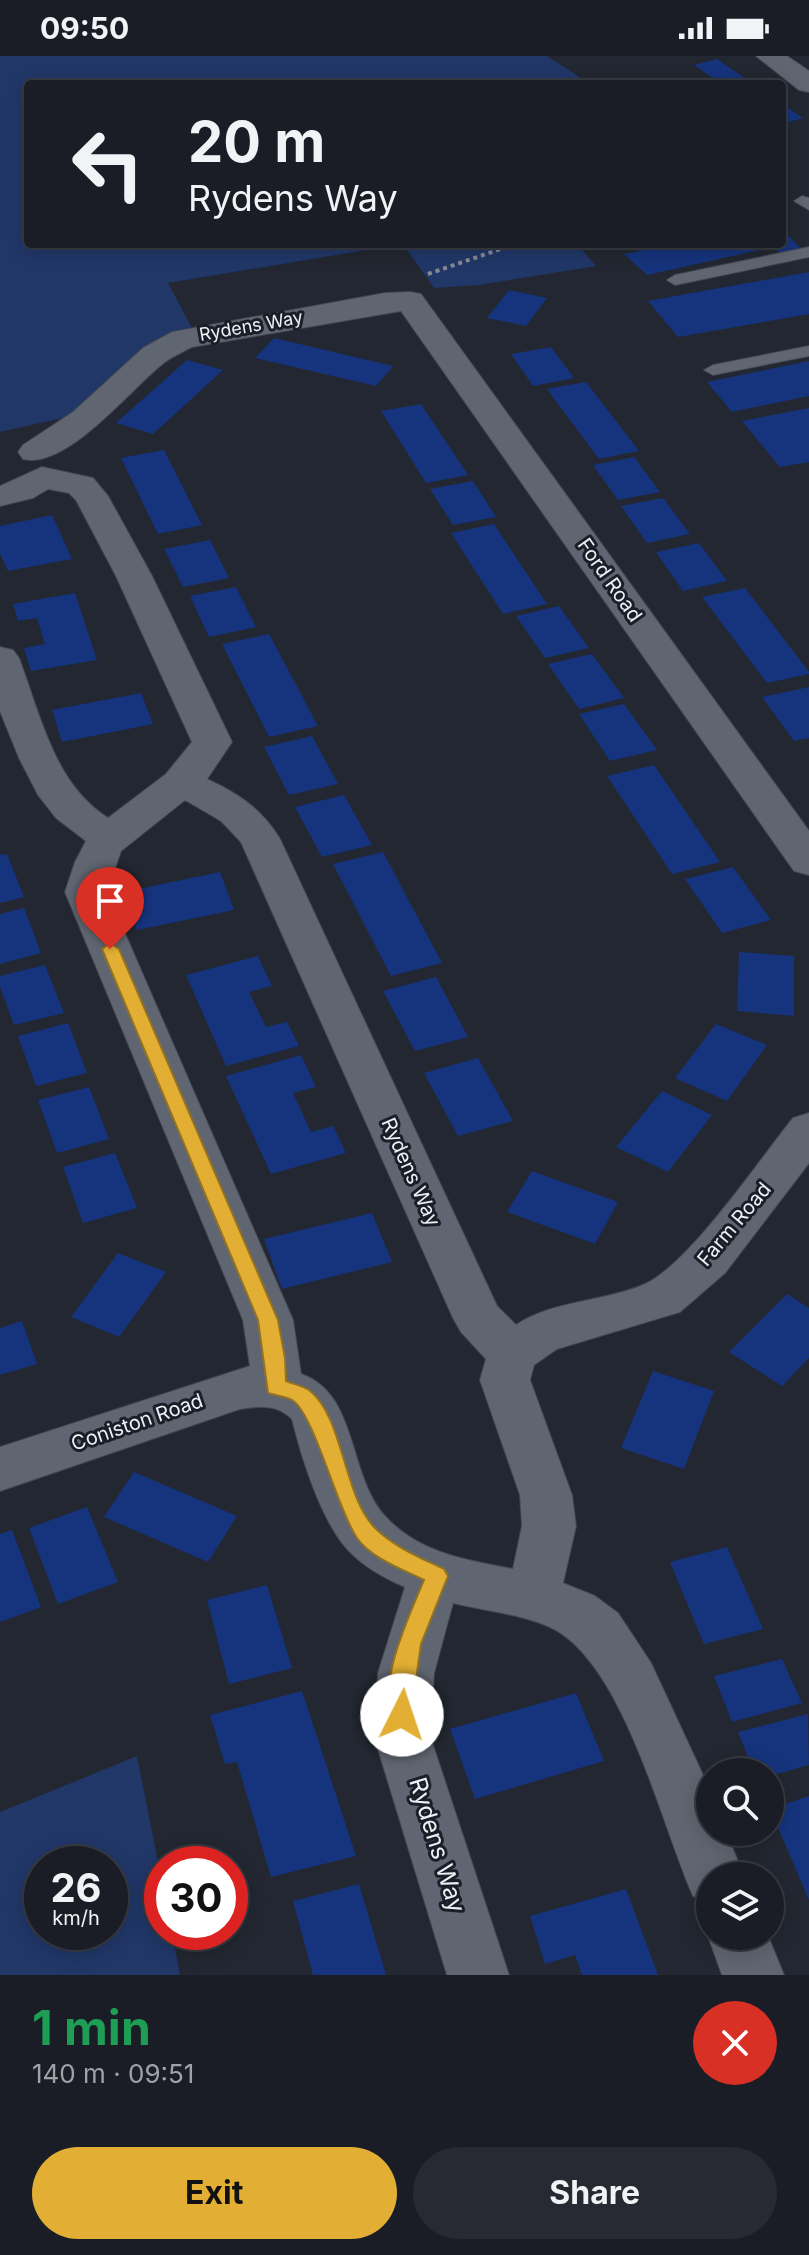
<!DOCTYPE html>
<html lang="en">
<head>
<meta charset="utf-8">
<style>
	body { margin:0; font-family:Inter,sans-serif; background:#272a32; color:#f1f3f6; height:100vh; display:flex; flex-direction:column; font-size:30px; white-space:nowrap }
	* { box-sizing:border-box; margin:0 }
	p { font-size:26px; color:#9fa2a7 }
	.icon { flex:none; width:44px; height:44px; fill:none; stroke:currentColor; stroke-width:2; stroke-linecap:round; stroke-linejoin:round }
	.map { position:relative; height:1919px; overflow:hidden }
	.sheet { display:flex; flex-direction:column; background:#1a1d25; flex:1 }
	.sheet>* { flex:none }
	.hud { position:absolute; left:24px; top:24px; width:762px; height:168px; border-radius:8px; box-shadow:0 4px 20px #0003,0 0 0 2px #383b42; background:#1a1d25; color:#f1f3f6; overflow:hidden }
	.controls { position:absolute; left:696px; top:1702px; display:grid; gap:16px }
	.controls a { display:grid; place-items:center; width:88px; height:88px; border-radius:50%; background:#1a1d25; box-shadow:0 4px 20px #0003,0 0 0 2px #383b42; font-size:40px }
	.speed { position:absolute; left:24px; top:1790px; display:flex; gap:16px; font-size:40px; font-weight:700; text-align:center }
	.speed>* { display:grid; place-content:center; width:104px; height:104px; border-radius:50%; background:#1a1d25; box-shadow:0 4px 20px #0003,0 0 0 2px #383b42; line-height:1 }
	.speed small { font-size:20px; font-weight:400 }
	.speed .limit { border:12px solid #d22; background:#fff; color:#111 }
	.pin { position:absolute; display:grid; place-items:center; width:68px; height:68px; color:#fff; margin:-82px -34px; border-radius:50% 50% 50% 0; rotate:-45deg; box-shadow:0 0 8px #0007 }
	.pin .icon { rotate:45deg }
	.me { position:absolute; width:88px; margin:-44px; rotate:4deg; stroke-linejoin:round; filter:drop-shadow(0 0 6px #0008) }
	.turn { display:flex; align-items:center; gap:28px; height:168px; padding:0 32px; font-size:36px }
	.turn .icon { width:104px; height:104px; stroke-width:2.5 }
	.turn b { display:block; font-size:56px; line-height:68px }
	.round { display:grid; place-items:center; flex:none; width:84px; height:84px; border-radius:42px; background:#272a32 }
	.summary { display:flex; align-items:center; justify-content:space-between; height:136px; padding:0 32px }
	h1 { font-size:48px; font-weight:700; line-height:60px; color:#1e9e55 }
	.action { display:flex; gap:16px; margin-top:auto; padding:16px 32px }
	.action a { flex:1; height:92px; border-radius:48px; background:#e2af34; color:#111; font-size:32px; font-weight:700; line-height:92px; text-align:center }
	.action a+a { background:#272a32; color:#f1f3f6 }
	.status { display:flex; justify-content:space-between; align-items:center; height:56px; padding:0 40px; background:#1a1d25; direction:ltr }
	.status svg { height:22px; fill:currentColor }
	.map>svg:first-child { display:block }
	.green { fill:#213768; fill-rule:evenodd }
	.building { fill:#16347d }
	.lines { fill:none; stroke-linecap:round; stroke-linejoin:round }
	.lane-casing { stroke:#42464e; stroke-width:2 }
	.street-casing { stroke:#42464e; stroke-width:2 }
	.path { stroke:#868a93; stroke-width:4; stroke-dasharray:4 4; stroke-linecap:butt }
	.lane { fill:#606671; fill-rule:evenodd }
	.street { fill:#606671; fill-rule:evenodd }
	.route { fill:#e2af34; stroke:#937222; stroke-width:2 }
	.labels { text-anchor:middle; stroke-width:6; stroke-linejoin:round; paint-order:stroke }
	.far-street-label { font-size:18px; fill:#ecf0f7; stroke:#191e27 }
	.street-label { font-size:20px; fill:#ecf0f7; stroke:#191e27 }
	.near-street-label { font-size:24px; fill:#ecf0f7; stroke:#191e27 }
</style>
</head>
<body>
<div class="status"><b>09:50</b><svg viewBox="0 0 49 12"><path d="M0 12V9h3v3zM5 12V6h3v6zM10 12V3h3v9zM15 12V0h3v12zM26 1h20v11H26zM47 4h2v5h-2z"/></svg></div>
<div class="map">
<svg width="809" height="1919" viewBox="0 0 809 1919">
	<rect width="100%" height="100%" fill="#222731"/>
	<g class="green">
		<path d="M 0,0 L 547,0 L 590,28 L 28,28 L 28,188 L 402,188 L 168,227 L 193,274 L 76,359 L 0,376 Z"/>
		<path d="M 403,188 L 577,188 L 596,210 L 479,229 L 434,232 Z"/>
		<path d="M 137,1700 L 162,1826 L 162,1876 L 172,1876 L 180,1919 L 0,1919 L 0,1756 ZM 42,1808 L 110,1808 L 110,1876 L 42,1876 Z"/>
	</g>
	<g class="building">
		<path d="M 717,3 L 753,28 L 721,28 L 694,9 Z"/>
		<path d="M 782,48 L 803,62 L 782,68 Z"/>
		<path d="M 782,173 L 802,194 L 781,198 L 773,191 L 647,219 L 624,198 L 645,194 L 639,188 L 782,188 Z"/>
		<path d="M 809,216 L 809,258 L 678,281 L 648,245 Z"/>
		<path d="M 509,234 L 547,242 L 526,270 L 487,262 Z"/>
		<path d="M 274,282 L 393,310 L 376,330 L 255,302 Z"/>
		<path d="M 551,291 L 574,322 L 533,330 L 511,298 Z"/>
		<path d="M 187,304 L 223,314 L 153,378 L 116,367 Z"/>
		<path d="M 809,305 L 809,340 L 732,356 L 707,326 Z"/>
		<path d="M 586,326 L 639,395 L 599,403 L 547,333 Z"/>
		<path d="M 421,348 L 468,419 L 426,427 L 381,355 Z"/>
		<path d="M 809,352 L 809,406 L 780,411 L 742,365 Z"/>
		<path d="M 164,394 L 202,469 L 158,478 L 121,402 Z"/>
		<path d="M 634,401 L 660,436 L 618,444 L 593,409 Z"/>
		<path d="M 473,425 L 496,461 L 453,469 L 430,433 Z"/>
		<path d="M 663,442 L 690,478 L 647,487 L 621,450 Z"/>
		<path d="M 52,459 L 72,503 L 8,515 L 0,498 L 0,470 Z"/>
		<path d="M 494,468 L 547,548 L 503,558 L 451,477 Z"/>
		<path d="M 210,484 L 229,522 L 183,531 L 164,493 Z"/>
		<path d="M 699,487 L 727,525 L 683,535 L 656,496 Z"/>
		<path d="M 236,531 L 256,571 L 209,581 L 190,540 Z"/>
		<path d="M 745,532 L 809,616 L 809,618 L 767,627 L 702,541 Z"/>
		<path d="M 75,537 L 97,604 L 31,615 L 24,592 L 45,588 L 37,562 L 18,565 L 13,548 Z"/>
		<path d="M 559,550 L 589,592 L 545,602 L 516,560 Z"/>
		<path d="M 269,578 L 318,670 L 269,681 L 222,588 Z"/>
		<path d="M 592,598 L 624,642 L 579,653 L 548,608 Z"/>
		<path d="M 809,631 L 809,682 L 794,685 L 762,641 Z"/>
		<path d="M 141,637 L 153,668 L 62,686 L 52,654 Z"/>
		<path d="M 624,648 L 657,694 L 610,705 L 579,658 Z"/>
		<path d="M 312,680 L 338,728 L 289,739 L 264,691 Z"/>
		<path d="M 654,709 L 720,806 L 672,818 L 607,720 Z"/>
		<path d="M 344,739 L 372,789 L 322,801 L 295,751 Z"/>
		<path d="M 383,796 L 442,907 L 391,920 L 333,808 Z"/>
		<path d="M 7,798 L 24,841 L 0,847 L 0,799 Z"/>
		<path d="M 733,811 L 771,864 L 722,877 L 685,823 Z"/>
		<path d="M 220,816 L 234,854 L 137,874 L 124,836 Z"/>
		<path d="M 24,852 L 41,897 L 0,908 L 0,858 Z"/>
		<path d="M 739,896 L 794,900 L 794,960 L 737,955 Z"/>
		<path d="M 258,900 L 272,930 L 249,936 L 266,971 L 287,966 L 299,990 L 226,1010 L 186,919 Z"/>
		<path d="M 45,909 L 64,957 L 14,969 L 0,931 L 0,920 Z"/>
		<path d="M 436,921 L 468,981 L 415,995 L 383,935 Z"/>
		<path d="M 68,967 L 87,1017 L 36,1030 L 18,980 Z"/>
		<path d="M 716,968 L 767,989 L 727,1045 L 675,1022 Z"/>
		<path d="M 301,999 L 316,1031 L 293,1037 L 311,1076 L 333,1070 L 346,1097 L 271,1118 L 226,1020 Z"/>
		<path d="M 478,1002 L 513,1065 L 458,1080 L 424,1017 Z"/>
		<path d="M 89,1031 L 109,1083 L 57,1097 L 38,1044 Z"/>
		<path d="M 662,1035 L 712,1059 L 668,1116 L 616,1091 Z"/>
		<path d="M 115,1097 L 137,1152 L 83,1167 L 63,1111 Z"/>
		<path d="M 532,1115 L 618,1146 L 595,1188 L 507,1156 Z"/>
		<path d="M 372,1157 L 392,1206 L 282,1233 L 264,1183 Z"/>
		<path d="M 118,1197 L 166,1216 L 119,1281 L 71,1261 Z"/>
		<path d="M 787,1238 L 809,1252 L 809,1302 L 782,1330 L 729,1296 Z"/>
		<path d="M 22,1265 L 37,1308 L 0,1319 L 0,1272 Z"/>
		<path d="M 653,1315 L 714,1335 L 684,1413 L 621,1392 Z"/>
		<path d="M 134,1416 L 237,1460 L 208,1506 L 104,1461 Z"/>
		<path d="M 87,1451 L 118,1526 L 58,1548 L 29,1472 Z"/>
		<path d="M 12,1474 L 41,1551 L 0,1566 L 0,1478 Z"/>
		<path d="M 727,1491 L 763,1573 L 704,1588 L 670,1506 Z"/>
		<path d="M 267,1529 L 292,1612 L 229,1628 L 207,1544 Z"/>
		<path d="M 782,1603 L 802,1647 L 732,1666 L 714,1620 Z"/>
		<path d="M 302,1635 L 356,1800 L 271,1821 L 237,1706 L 225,1708 L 210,1659 Z"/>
		<path d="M 576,1637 L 604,1705 L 475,1743 L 450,1673 Z"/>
		<path d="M 808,1658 L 809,1709 L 770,1720 L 770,1716 L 754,1716 L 738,1676 Z"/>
		<path d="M 809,1740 L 809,1844 L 770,1753 Z"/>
		<path d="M 359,1828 L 386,1919 L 313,1919 L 293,1845 Z"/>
		<path d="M 626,1833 L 658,1919 L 582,1919 L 575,1899 L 545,1908 L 530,1860 Z"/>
	</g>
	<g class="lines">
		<g class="lane-casing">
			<g id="lane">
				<path d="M 802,140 L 809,142 L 809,154 L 794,145 Z"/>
				<path d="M 809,191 L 809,201 L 675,229 L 667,224 L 675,219 Z"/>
				<path d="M 809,290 L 809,300 L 713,319 L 704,314 L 713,309 Z"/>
			</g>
		</g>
		<g class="street-casing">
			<g id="street">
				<path d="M 756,0 L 787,0 L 809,15 L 809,36 L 799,34 Z"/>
				<path d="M 410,236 L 421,238 L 809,775 L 809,819 L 794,815 L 401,255 L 192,291 C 183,296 173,300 165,306 C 131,332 67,414 23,403 L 18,396 L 23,389 L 73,356 L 143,292 L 172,276 L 385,237 Z"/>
				<path d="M 42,411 L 93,422 L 108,440 L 152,520 L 232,686 L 207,723 C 239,738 262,753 280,783 L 497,1250 L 516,1269 C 553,1244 605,1246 645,1228 C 690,1207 760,1103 793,1062 L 809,1057 L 809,1107 L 725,1217 L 680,1256 L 557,1293 L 534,1309 L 530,1324 L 572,1439 L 576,1470 L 563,1527 L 595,1540 L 618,1557 L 651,1607 L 710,1734 L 710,1776 L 726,1776 L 744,1820 L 710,1820 L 710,1847 L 693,1840 C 661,1767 626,1619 559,1576 C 532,1559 484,1555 453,1547 L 434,1617 L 430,1680 L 509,1919 L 447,1919 L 374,1680 L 378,1617 L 405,1531 C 384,1522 364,1511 348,1494 C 321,1465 301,1400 292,1363 C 277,1348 260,1350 240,1353 L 0,1435 L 0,1391 L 250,1310 L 243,1264 L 65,836 L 75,806 L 86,785 L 56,762 L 38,739 L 19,702 L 0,655 L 0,591 L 13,594 L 19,602 C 40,658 54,728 108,762 L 166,718 L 192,686 L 116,520 L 76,444 L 69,437 L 48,433 L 33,442 L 0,450 L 0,430 ZM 185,744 L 221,765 L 241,786 L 453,1262 L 461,1276 L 486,1303 L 480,1324 L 520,1439 L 522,1470 L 513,1513 C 467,1504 418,1497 385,1460 C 348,1420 358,1337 301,1318 L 293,1264 L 107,836 L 121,795 Z"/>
				<path d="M 710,1875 L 710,1880 L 768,1880 L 784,1919 L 722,1919 L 708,1880 Z"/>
			</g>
		</g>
		<path class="path" d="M 428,218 L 515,188"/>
		<use href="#lane" class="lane"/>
		<use href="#street" class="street"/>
	</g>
	<path class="route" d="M 110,887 L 119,893 L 278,1264 L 285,1302 L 286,1325 C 293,1328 303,1330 309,1334 C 344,1361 343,1440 375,1472 C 394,1491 421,1502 444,1513 L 448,1520 L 421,1588 L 410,1666 L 402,1670 L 393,1666 C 376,1629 409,1560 424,1524 C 402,1513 371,1502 357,1482 C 337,1453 314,1357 292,1344 C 285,1341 275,1339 268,1337 L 258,1264 L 102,893 Z"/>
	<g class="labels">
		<g class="far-street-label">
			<text transform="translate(251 270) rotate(-10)" y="6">Rydens Way</text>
		</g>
		<g class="street-label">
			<text transform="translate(610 524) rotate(55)" y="7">Ford Road</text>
			<text transform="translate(411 1116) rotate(66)" y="7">Rydens Way</text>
			<text transform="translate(734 1168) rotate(-50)" y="7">Farm Road</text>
			<text transform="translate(137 1366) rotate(-19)" y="7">Coniston Road</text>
		</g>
		<g class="near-street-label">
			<text transform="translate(437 1789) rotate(73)" y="8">Rydens Way</text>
		</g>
	</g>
</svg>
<div class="controls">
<a><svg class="icon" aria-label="search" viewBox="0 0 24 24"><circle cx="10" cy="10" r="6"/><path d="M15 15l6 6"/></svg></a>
<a><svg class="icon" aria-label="layers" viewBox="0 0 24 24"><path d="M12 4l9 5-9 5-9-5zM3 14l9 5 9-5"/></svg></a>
</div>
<div class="speed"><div>26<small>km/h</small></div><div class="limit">30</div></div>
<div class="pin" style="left:110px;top:893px;background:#d93025"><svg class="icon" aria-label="arrive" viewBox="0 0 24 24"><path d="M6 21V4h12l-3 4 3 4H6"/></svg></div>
<svg class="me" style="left:402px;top:1659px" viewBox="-20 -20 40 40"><circle r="19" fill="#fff"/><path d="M0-13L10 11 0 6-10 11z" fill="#e2af34"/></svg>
<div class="hud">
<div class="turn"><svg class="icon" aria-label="left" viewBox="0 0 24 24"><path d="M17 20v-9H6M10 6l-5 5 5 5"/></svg><div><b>20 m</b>Rydens Way</div></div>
</div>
</div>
<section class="sheet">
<div class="summary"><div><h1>1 min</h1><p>140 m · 09:51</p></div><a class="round" style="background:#d93025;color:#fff"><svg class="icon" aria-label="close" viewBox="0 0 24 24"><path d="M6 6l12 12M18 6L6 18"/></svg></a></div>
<div class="action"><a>Exit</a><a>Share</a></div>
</section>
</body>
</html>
